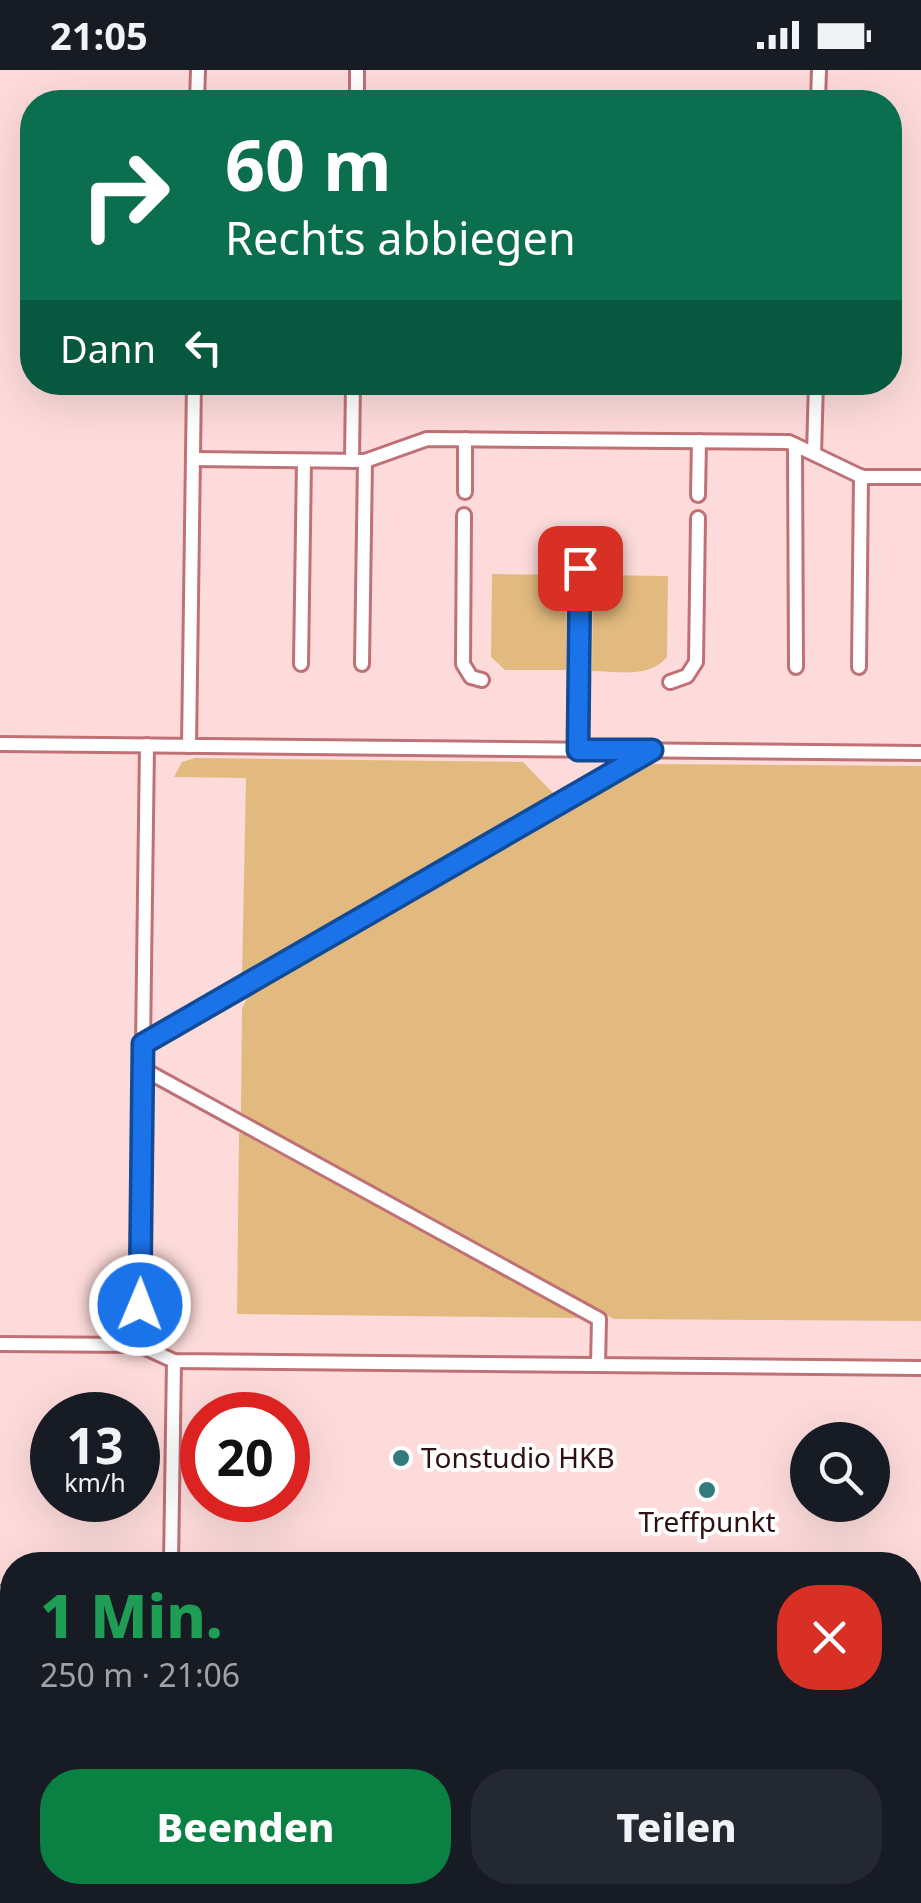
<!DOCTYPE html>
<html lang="de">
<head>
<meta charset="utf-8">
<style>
	body { margin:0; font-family:"Noto Sans",sans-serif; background:#242831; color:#f1f3f6; height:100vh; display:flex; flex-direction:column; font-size:38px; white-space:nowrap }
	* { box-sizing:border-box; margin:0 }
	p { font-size:32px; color:#9ea1a6 }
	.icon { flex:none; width:55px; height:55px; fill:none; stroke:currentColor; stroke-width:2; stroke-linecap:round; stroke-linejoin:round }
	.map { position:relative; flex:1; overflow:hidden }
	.drawer { position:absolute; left:0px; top:1482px; width:922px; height:352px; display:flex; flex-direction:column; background:#171b24; border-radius:40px 40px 0 0; box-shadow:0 10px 40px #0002 }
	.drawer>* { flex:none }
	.guide { position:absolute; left:20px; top:20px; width:882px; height:305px; border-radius:40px; box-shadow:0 10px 40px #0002; background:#0b6e4f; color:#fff; overflow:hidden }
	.controls { position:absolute; left:790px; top:1352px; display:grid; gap:20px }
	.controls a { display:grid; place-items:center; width:100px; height:100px; border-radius:50%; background:#171b24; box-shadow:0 10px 40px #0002; font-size:50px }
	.speed { position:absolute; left:30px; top:1322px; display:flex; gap:20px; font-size:50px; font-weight:700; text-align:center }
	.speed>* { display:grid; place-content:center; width:130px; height:130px; border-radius:50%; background:#171b24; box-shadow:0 10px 40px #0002; line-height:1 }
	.speed small { font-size:25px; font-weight:400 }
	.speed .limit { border:15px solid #d22; background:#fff; color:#111 }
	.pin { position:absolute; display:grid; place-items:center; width:85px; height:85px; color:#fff; margin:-42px; border-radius:20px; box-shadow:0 5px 15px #0006 }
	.me { position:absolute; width:110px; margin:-55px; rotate:1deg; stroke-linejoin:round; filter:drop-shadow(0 0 8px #0008) }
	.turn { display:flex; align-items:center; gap:35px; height:210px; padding:0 40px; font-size:45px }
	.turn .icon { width:130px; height:130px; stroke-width:2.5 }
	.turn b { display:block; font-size:70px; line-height:85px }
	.then { display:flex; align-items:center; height:95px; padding:0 40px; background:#0003; gap:20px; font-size:38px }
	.round { display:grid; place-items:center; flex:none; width:105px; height:105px; border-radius:40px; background:#242831 }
	.overview { display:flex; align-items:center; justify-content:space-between; height:170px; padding:0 40px }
	h1 { font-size:60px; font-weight:800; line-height:75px; color:#1e9e55 }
	.primary-button { display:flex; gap:20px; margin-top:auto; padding:20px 40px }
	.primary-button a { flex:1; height:115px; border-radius:40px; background:#0b8043; color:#fff; font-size:40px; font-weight:800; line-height:115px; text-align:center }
	.primary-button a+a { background:#242831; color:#f1f3f6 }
	.status { display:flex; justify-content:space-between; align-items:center; height:70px; padding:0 50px; background:#171b24; direction:ltr }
	.status svg { height:28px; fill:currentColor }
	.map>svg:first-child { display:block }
	.green { fill:#e2ba7f }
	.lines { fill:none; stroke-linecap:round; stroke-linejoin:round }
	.service-casing { stroke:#bf7175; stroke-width:18 }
	.minor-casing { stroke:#bf7175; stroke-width:30 }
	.service { stroke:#fff; stroke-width:12 }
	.minor { stroke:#fff; stroke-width:25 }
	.route-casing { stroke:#114b97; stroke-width:25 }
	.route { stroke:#1a73e8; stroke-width:18 }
	.poi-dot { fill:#327b7d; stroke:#fff; stroke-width:4 }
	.labels { text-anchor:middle; stroke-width:8; stroke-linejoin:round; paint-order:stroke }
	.poi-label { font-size:28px; fill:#2f1113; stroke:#fff; text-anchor:start }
</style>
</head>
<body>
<div class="status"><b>21:05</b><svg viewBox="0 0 49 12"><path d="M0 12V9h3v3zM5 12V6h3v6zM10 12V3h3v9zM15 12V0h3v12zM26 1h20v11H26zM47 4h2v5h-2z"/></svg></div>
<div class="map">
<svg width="921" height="1833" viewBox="0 0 921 1833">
	<rect width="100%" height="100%" fill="#fedbdb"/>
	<g class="green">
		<path d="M 492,504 L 567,505 L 566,600 L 505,600 L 491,587 Z"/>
		<path d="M 593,505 L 668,506 L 667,587 C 649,609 617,601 592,601 Z"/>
		<path d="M 195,688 L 523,692 L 554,724 L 242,905 L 246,708 L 174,707 L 182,692 Z"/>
		<path d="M 647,694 L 921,696 L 921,1251 L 614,1249 L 241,1043 L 242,938 L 251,921 Z"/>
		<path d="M 239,1063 L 243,1064 L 582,1248 L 237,1244 Z"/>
	</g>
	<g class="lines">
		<g class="service-casing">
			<g id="service">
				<path d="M 197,32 L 198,0"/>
				<path d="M 357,32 L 357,0"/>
				<path d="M 818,32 L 819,0"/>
				<path d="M 795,375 L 796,597"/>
				<path d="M 814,384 L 816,312"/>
				<path d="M 193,389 L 365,391 L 427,369 L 789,372 L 862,407 L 921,407"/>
				<path d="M 352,391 L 353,312"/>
				<path d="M 465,422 L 465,369"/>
				<path d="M 698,425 L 699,371"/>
				<path d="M 464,445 L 463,594 L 471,607 L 482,610"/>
				<path d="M 301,594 L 304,391"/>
				<path d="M 362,594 L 365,391"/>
				<path d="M 859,597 L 861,406"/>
				<path d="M 670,612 L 687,606 L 696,592 L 698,448"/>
				<path d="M 0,674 L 921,683"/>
				<path d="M 189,676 L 194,312"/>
				<path d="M 578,680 L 581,498"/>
				<path d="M 143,973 L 653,680"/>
				<path d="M 143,999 L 599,1249 L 598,1295"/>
				<path d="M 0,1274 L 139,1275 L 174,1291 L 921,1298"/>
				<path d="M 139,1275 L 147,675"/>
				<path d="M 171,1495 L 174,1291"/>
				<path d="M 311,1822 L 317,1833"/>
				<path d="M 443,1833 L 444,1822"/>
			</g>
		</g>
		<g class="minor-casing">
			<g id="minor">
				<path d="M 0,1529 L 12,1536"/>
				<path d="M 910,1759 L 921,1760"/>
				<path d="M 154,1833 L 154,1822"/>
				<path d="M 791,1833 L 791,1822"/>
			</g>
		</g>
		<use href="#service" class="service"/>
		<use href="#minor" class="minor"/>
	</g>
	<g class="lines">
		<g class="route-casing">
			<path id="route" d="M 140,1235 L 143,974 L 652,680 L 578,680 L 580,498"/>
		</g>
		<use href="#route" class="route"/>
	</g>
	<g class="poi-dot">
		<circle cx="401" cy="1388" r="10"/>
		<circle cx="707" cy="1420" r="10"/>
	</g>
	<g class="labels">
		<g class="poi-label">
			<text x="421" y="1398">Tonstudio HKB</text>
			<text x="707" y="1462" text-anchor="middle">Treffpunkt</text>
		</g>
	</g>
</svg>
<div class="controls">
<a><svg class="icon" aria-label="search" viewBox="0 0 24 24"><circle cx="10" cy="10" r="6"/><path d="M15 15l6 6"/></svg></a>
</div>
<div class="speed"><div>13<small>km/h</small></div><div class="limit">20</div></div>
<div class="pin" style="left:580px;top:498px;background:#d93025"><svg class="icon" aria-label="arrive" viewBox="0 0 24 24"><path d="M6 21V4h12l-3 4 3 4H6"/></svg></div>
<svg class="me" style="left:140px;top:1235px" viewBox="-20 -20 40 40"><circle r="17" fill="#1a73e8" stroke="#fff" stroke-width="3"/><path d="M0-11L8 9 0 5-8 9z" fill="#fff"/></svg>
<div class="guide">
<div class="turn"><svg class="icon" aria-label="right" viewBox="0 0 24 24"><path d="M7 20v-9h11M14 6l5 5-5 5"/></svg><div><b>60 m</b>Rechts abbiegen</div></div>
<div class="then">Dann<svg class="icon" aria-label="left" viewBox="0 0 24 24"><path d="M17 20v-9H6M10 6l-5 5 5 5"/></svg></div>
</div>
<section class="drawer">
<div class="overview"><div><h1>1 Min.</h1><p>250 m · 21:06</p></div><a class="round" style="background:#d93025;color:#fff"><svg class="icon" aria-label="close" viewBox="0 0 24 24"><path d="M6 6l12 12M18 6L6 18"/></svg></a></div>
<div class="primary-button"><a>Beenden</a><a>Teilen</a></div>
</section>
</div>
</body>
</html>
